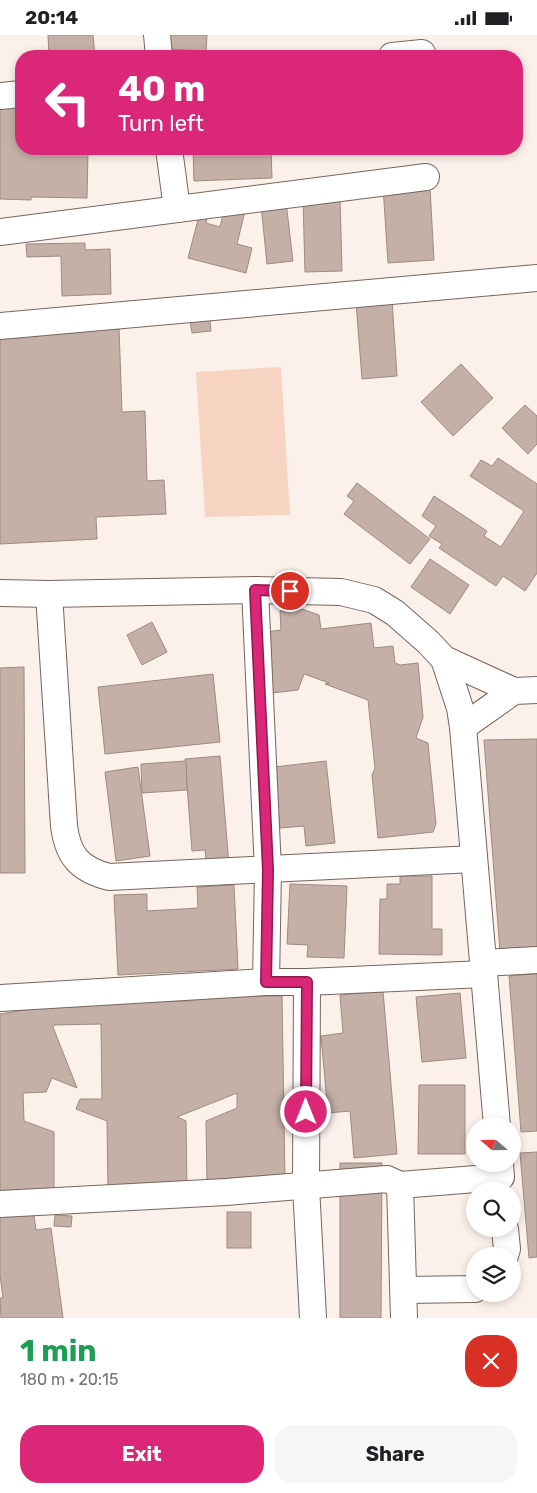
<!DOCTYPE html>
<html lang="en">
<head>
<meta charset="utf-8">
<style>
	body { margin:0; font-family:Rubik,sans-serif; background:#f6f6f6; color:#202124; height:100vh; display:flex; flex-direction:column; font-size:19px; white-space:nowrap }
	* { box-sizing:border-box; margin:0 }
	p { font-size:16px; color:#757577 }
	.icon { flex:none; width:28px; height:28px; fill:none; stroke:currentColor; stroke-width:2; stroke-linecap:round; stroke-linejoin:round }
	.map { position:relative; height:1283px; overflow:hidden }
	.sheet { display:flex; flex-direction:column; background:#fff; flex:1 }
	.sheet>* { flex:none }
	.top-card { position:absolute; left:15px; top:15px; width:508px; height:105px; border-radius:20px; box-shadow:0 2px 8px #0003; background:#db2777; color:#fff; overflow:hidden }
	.needle { width:32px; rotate:290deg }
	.tools { position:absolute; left:466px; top:1082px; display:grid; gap:10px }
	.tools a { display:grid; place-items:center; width:55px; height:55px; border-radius:50%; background:#fff; box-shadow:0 2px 8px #0003; font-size:25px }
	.pin { position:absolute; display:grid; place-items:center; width:42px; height:42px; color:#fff; margin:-21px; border:2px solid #fff; border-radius:50%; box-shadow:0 1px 5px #0007 }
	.me { position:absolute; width:55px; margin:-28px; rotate:0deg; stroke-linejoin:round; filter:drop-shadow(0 0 4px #0008) }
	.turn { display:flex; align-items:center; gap:18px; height:105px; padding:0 20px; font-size:22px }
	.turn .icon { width:65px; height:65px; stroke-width:2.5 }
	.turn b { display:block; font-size:35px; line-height:42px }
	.round { display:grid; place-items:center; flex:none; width:52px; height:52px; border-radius:20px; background:#f6f6f6 }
	.overview { display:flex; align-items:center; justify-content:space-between; height:85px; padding:0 20px }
	h1 { font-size:30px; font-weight:700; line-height:38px; color:#1e9e55 }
	.primary-button { display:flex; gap:10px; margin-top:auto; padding:10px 20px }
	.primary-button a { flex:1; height:58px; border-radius:20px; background:#db2777; color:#fff; font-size:20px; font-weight:700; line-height:58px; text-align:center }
	.primary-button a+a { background:#f6f6f6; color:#202124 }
	.status { display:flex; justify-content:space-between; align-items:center; height:35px; padding:0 25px; background:#fff; direction:ltr }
	.status svg { height:14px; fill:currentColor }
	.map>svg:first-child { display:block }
	.green { fill:#f7d3c2 }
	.building { fill:#c4b0a7; stroke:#9d8a82 }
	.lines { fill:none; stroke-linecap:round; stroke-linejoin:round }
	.street-casing { stroke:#76655d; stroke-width:28 }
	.street { stroke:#fff; stroke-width:26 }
	.route-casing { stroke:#8e194d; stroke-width:12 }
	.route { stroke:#db2777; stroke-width:9 }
</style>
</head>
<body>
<div class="status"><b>20:14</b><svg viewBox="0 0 49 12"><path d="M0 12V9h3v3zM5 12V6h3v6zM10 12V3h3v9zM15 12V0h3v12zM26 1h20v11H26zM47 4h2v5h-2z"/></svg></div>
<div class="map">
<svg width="537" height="1283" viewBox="0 0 537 1283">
	<rect width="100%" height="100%" fill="#fcf0ea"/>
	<path class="green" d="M 281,332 L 290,480 L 205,482 L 196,337 Z"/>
	<g class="building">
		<path d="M 48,0 L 93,0 L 95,21 L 49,21 Z"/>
		<path d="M 170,0 L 207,0 L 206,16 L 169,14 Z"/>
		<path d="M 0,70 L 21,70 L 21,114 L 88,117 L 87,163 L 31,162 L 31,165 L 0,164 Z"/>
		<path d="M 193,114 L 271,114 L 272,143 L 194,146 Z"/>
		<path d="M 383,151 L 430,153 L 434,225 L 388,228 Z"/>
		<path d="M 340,163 L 342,236 L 305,237 L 303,164 Z"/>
		<path d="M 286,167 L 293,226 L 267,229 L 261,170 Z"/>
		<path d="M 225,171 L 245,176 L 237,209 L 252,213 L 246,238 L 188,223 L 201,173 L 209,176 L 206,188 L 220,192 Z"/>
		<path d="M 85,208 L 85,215 L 110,214 L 111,259 L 62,261 L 61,221 L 27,222 L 26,209 Z"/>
		<path d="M 392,265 L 397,341 L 362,344 L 356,267 Z"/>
		<path d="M 209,276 L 211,296 L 192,298 L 189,279 Z"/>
		<path d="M 119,293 L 122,377 L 145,376 L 147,446 L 164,445 L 166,479 L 96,482 L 97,504 L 0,509 L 0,298 Z"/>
		<path d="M 461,329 L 493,363 L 453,401 L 421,367 Z"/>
		<path d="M 525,370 L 537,381 L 537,409 L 528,419 L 502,393 Z"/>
		<path d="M 498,423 L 537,449 L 537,538 L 525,556 L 503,541 L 496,551 L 439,513 L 442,509 L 429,501 L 436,491 L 422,481 L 434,461 L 487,496 L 484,501 L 501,512 L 524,476 L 470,441 L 481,425 L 492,431 Z"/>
		<path d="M 357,448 L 430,504 L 410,529 L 344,479 L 354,466 L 347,461 Z"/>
		<path d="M 430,524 L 469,550 L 450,579 L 411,552 Z"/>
		<path d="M 302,574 L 319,580 L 321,594 L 371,588 L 374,613 L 393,611 L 395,628 L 400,630 L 418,628 L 423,682 L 416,703 L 428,708 L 436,789 L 433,797 L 378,803 L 372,740 L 375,733 L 368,665 L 325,649 L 329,648 L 304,639 L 298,655 L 272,658 L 266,597 L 281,595 L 280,576 Z"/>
		<path d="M 152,587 L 167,617 L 142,630 L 127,600 Z"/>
		<path d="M 24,632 L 25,838 L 0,838 L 0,633 Z"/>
		<path d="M 213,639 L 220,707 L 105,719 L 98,652 Z"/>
		<path d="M 537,704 L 537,914 L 500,917 L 484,705 Z"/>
		<path d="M 220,721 L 229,830 L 207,832 L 205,815 L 192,816 L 185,724 Z"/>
		<path d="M 186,726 L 187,755 L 142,758 L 141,729 Z"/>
		<path d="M 326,726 L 335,808 L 306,811 L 304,791 L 280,793 L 274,732 Z"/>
		<path d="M 138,732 L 150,821 L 116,826 L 105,737 Z"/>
		<path d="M 400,841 L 432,841 L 432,894 L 442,894 L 442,920 L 379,919 L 380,864 L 387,864 L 387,849 L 400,849 Z"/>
		<path d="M 290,849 L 347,851 L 344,923 L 307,922 L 308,910 L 287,909 Z"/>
		<path d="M 234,850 L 238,934 L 118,940 L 114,860 L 147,859 L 147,876 L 198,873 L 197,852 Z"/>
		<path d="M 537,939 L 537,1096 L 521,1097 L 509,941 Z"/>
		<path d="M 383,956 L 397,1119 L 354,1123 L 350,1076 L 328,1078 L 321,1001 L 343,998 L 340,960 Z"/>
		<path d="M 460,958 L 466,1023 L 422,1027 L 416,962 Z"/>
		<path d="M 282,961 L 285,1146 L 207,1147 L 206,1086 L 237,1073 L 237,1058 L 177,1082 L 186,1086 L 187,1155 L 108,1156 L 107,1086 L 76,1074 L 80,1064 L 102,1064 L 101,989 L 54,990 L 53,992 L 77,1053 L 52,1043 L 46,1057 L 23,1058 L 24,1086 L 54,1097 L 54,1158 L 0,1159 L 0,979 L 69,968 L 193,966 L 193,962 Z"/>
		<path d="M 419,1050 L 465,1050 L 465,1119 L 418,1119 Z"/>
		<path d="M 537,1117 L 537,1222 L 529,1223 L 520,1118 Z"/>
		<path d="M 340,1128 L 382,1128 L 381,1283 L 340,1283 Z"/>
		<path d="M 32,1167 L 36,1195 L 51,1193 L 63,1283 L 1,1283 L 0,1263 L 3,1263 L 0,1240 L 0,1172 Z"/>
		<rect x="227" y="1177" width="24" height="36"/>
		<path d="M 55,1180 L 72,1181 L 71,1192 L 54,1191 Z"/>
	</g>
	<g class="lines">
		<g class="street-casing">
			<g id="street">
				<path d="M 157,0 L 159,21"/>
				<path d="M 392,21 L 422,18"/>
				<path d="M 0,61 L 21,59"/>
				<path d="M 169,114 L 177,174"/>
				<path d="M 0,197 L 426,142"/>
				<path d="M 0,291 L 537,243"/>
				<path d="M 255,555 L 268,835 L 266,947"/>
				<path d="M 0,558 L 49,559 L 255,555 L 341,557 L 374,565 L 395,578 L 428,607 L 444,624 L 514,656"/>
				<path d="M 49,559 L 64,791 C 68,821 79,834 109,842 L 474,824"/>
				<path d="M 444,624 L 460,673 L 463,692"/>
				<path d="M 483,928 L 537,925"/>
				<path d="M 307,947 L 306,1151 L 313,1283"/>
				<path d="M 0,963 L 266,947 L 307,947 L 484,939"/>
				<path d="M 497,1091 L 463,692 L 514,656 L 537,655"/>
				<path d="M 0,1169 L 226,1157 L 387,1144 L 400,1150"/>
				<path d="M 505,1221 L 507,1214 L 505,1194"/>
				<path d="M 404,1255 L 475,1254"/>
				<path d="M 404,1283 L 400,1150 L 501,1142 L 500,1129"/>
			</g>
		</g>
		<use href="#street" class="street"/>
	</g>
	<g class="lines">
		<g class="route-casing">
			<path id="route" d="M 290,556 L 255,555 L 268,835 L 266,947 L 307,947 L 306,1077"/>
		</g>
		<use href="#route" class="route"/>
	</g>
</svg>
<div class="tools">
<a><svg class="needle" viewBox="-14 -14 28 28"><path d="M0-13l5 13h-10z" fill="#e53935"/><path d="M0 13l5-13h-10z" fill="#757577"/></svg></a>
<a><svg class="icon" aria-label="search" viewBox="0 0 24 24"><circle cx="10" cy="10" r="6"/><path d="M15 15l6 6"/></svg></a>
<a><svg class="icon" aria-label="layers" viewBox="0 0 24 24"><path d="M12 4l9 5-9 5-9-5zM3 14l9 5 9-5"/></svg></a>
</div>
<div class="pin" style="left:290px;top:556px;background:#d93025"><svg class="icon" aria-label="arrive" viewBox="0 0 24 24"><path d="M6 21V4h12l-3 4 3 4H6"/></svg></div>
<svg class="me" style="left:306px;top:1077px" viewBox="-20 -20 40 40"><circle r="17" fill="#db2777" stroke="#fff" stroke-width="3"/><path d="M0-11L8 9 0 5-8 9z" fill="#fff"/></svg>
<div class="top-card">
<div class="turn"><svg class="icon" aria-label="left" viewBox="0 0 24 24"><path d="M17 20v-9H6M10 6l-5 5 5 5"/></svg><div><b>40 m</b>Turn left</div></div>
</div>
</div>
<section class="sheet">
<div class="overview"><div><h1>1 min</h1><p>180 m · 20:15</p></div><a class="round" style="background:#d93025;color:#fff"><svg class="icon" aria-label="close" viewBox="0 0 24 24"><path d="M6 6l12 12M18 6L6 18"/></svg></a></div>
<div class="primary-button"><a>Exit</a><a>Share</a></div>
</section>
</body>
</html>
